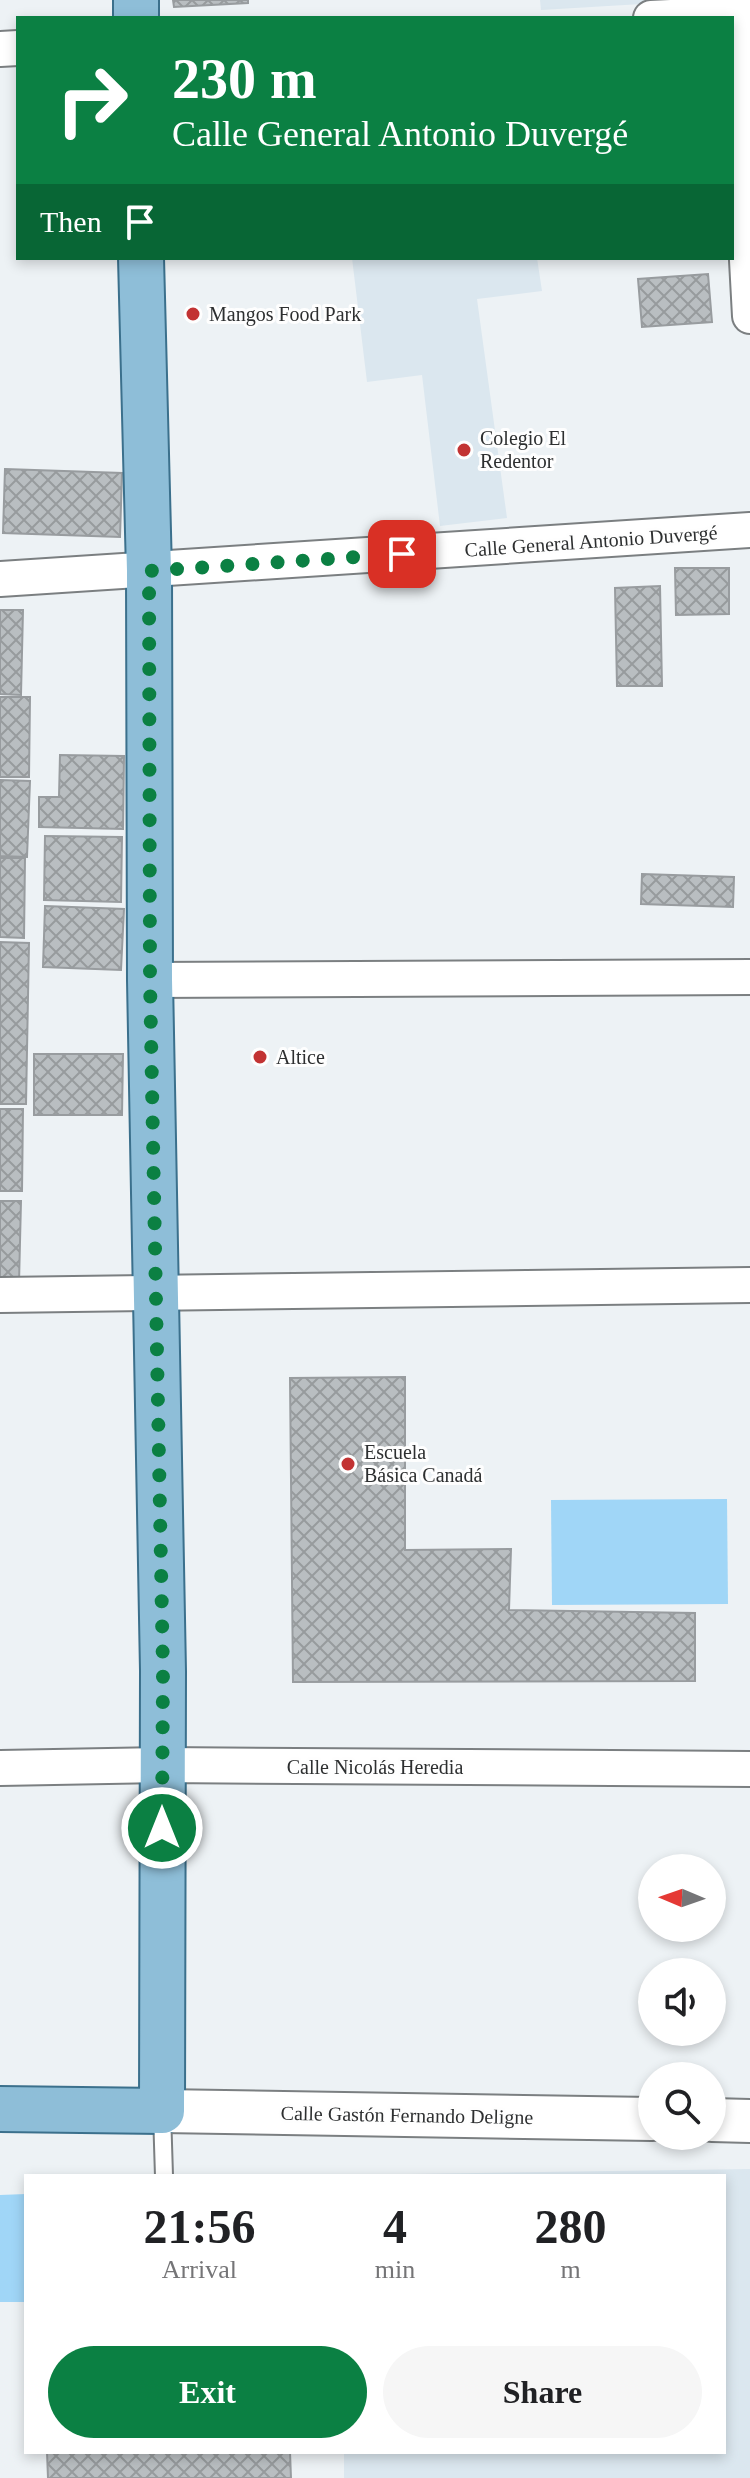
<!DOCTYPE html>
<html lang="en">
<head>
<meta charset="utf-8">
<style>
	body { margin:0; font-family:"Times New Roman",serif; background:#f6f6f6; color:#202124; height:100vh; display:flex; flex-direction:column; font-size:30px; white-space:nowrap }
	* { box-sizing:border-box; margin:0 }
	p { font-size:26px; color:#757577 }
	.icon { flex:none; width:44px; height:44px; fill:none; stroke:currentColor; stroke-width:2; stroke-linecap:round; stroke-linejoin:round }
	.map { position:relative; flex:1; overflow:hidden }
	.drawer { position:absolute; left:24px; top:2174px; width:702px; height:280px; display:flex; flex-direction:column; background:#fff; border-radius:0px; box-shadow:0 4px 12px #0003 }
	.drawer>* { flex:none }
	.top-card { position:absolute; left:16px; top:16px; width:718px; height:244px; border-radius:0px; box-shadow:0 4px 12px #0003; background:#0b8043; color:#fff; overflow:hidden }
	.needle { width:52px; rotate:272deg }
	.tools { position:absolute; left:638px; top:1854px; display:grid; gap:16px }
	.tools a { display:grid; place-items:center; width:88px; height:88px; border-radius:50%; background:#fff; box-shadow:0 4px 12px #0003; font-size:40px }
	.pin { position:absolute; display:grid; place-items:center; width:68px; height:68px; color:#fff; margin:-34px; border-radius:16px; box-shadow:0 4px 12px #0006 }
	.me { position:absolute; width:88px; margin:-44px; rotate:0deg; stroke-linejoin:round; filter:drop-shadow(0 0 6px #0008) }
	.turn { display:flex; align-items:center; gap:28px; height:168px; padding:0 24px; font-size:36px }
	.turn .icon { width:104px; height:104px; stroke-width:2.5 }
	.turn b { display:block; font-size:56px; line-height:68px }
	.then { display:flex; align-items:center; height:76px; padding:0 24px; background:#0003; gap:16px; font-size:30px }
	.eta { display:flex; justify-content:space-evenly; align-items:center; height:136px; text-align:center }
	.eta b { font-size:48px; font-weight:600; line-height:56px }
	.cta { display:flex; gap:16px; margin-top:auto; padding:16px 24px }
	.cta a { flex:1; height:92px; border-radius:48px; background:#0b8043; color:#fff; font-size:32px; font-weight:600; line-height:92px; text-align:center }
	.cta a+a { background:#f6f6f6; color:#202124 }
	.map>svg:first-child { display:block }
	.built { fill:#dbe7ef }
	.garden { fill:#a0d6f7 }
	.building { fill:url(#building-cross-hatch); stroke:#989c9f; stroke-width:2 }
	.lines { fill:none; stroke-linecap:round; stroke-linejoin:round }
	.service-casing { stroke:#7b7f81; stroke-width:20 }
	.minor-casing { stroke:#7b7f81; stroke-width:38 }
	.tertiary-casing { stroke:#7b7f81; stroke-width:46 }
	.primary-casing { stroke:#3b708c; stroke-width:48 }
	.service { stroke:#fff; stroke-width:16 }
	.minor { stroke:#fff; stroke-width:34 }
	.tertiary { stroke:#fff; stroke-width:42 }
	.primary { stroke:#8ebed8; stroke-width:44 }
	.route { stroke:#0b8043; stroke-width:14; stroke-dasharray:0 25.2 }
	.poi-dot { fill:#c23333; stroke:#fefefe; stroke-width:3 }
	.labels { text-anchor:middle; stroke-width:6; stroke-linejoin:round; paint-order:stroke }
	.poi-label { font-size:20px; fill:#2d2f30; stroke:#fefefe; text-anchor:start }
	.street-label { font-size:20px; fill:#2d2f30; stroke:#fefefe }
</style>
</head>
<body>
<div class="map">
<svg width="750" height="2478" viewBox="0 0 750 2478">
	<defs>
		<pattern id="building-cross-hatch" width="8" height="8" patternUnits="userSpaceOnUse" patternTransform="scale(2)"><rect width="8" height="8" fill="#b9bec1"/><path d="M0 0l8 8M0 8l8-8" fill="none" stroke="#979b9d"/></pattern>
	</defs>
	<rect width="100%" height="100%" fill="#edf2f5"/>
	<g class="built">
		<path d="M 540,0 L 691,0 L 692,1 L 541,10 Z"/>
		<path d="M 352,258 L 537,258 L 542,291 L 477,299 L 507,518 L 440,526 L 422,375 L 367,382 Z"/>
		<path d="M 750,2169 L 750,2478 L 344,2478 L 344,2452 L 724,2452 L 724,2176 L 344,2175 Z"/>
	</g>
	<g class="garden">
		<path d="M 727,1499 L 728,1604 L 552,1605 L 551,1500 Z"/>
		<path d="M 26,2194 L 26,2302 L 0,2302 L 0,2195 Z"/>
	</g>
	<g class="building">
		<path d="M 173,0 L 248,0 L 248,3 L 174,7 Z"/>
		<path d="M 708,274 L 712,322 L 642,327 L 638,279 Z"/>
		<path d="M 5,469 L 122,473 L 120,537 L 3,533 Z"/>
		<path d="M 675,568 L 729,568 L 729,614 L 676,615 Z"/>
		<path d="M 660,586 L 662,686 L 617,686 L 615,588 Z"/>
		<path d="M 0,610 L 23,610 L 21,695 L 0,694 Z"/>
		<path d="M 0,697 L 30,697 L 29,777 L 0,777 Z"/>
		<path d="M 60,755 L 124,756 L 123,829 L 39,827 L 39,797 L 59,797 Z"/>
		<path d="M 0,780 L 30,781 L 27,857 L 0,856 Z"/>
		<path d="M 45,836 L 122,837 L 121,902 L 44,900 Z"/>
		<path d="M 0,858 L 25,858 L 24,938 L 0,937 Z"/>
		<path d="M 642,874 L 734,877 L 733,907 L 641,904 Z"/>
		<path d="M 45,906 L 124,909 L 121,970 L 43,967 Z"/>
		<path d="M 0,942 L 29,943 L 26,1104 L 0,1104 Z"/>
		<path d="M 34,1054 L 123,1054 L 122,1115 L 34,1115 Z"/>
		<path d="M 0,1109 L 23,1109 L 22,1191 L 0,1191 Z"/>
		<path d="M 0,1201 L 21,1201 L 19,1283 L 0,1283 Z"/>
		<path d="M 405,1377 L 405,1550 L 511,1549 L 509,1610 L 695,1613 L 695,1681 L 293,1682 L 290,1378 Z"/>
		<path d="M 47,2452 L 290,2452 L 291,2478 L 48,2478 Z"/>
	</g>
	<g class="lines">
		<g class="service-casing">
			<path id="service" d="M 162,2112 L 164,2176"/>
		</g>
		<g class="minor-casing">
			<g id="minor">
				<path d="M 733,0 L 750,316"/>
				<path d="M 651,18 L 750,13"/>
				<path d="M 0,49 L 18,48"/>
				<path d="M 0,579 L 750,530"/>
				<path d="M 150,980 L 750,977"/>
				<path d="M 0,1295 L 750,1285"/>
				<path d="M 0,1768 L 162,1765 L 750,1769"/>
			</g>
		</g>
		<g class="tertiary-casing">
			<g id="tertiary">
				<path d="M 162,2111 L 652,2119"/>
				<path d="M 712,2120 L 750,2121"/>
			</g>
		</g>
		<g class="primary-casing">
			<g id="primary">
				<path d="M 136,0 L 136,18"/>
				<path d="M 0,2109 L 162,2111 L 163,1671 L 150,980 L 149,571 L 141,258"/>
			</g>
		</g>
		<use href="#service" class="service"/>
		<use href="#minor" class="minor"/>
		<use href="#tertiary" class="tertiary"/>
		<use href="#primary" class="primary"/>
	</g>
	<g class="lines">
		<path class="route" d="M 162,1828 L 163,1671 L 150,980 L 149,571 L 402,554"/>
	</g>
	<g class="poi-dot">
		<circle cx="193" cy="314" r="8"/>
		<circle cx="464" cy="450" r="8"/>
		<circle cx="260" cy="1057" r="8"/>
		<circle cx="348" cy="1464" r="8"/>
	</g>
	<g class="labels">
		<g class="poi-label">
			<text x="209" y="321">Mangos Food Park</text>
			<text x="480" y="445">Colegio El<tspan x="480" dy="23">Redentor</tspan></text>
			<text x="276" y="1064">Altice</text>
			<text x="364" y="1459">Escuela<tspan x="364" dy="23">Básica Canadá</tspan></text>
		</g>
		<g class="street-label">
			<text transform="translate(591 541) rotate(-4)" y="7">Calle General Antonio Duvergé</text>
			<text x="375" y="1774">Calle Nicolás Heredia</text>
			<text transform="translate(407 2115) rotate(1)" y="7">Calle Gastón Fernando Deligne</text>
		</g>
	</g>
</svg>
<div class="tools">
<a><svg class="needle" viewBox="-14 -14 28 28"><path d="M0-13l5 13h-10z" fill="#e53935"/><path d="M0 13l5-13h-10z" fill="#757577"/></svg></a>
<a><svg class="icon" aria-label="sound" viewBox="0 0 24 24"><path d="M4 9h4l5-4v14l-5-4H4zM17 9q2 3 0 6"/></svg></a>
<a><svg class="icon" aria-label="search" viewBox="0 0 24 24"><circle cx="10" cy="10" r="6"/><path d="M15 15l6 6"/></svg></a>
</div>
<div class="pin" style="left:402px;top:554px;background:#d93025"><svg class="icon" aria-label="arrive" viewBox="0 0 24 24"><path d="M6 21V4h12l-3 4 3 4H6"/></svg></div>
<svg class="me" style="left:162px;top:1828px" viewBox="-20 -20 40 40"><circle r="17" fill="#0b8043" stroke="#fff" stroke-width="3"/><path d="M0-11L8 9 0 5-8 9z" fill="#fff"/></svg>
<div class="top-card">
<div class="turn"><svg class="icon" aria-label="right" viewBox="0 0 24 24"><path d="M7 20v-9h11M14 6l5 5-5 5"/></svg><div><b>230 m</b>Calle General Antonio Duvergé</div></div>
<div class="then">Then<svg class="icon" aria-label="arrive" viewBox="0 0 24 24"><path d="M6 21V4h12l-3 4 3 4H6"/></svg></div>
</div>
<section class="drawer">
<div class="eta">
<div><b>21:56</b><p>Arrival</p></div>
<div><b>4</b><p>min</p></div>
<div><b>280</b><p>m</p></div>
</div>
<div class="cta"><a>Exit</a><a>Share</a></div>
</section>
</div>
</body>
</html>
